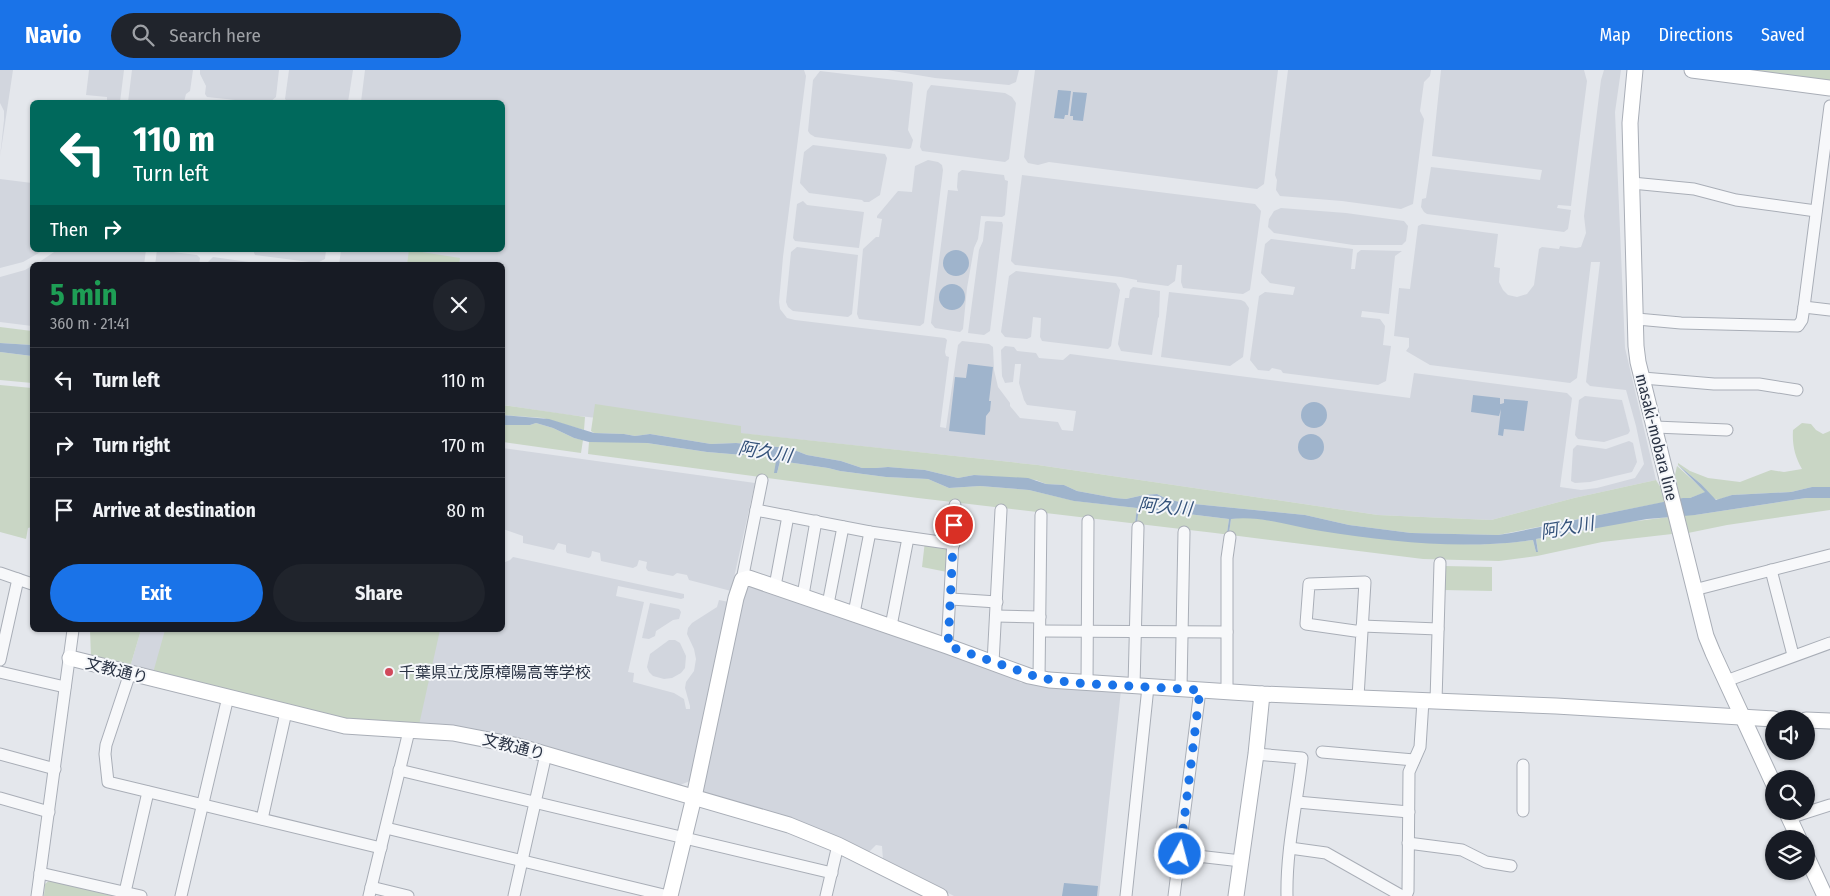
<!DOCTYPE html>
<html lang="en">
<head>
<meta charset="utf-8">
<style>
	body { margin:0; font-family:"Fira Sans Condensed","Noto Sans JP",sans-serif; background:#20242c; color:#f1f3f6; height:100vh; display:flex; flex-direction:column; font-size:19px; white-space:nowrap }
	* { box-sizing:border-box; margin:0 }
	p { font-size:16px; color:#9ea1a6 }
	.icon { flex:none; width:28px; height:28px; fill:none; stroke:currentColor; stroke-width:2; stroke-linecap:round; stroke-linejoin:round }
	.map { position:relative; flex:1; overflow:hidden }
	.details { position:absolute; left:30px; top:192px; width:475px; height:370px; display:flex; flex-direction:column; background:#171b24; border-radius:8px; box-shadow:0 1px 4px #0004 }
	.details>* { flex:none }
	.banner { position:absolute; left:30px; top:30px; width:475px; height:152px; border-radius:8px; box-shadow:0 1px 4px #0004; background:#00695c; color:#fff; overflow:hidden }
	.buttons { position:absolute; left:1765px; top:640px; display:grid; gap:10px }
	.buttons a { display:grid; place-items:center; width:50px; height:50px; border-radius:50%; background:#171b24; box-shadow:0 1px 4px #0004; font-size:25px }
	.pin { position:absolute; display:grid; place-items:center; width:42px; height:42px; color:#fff; margin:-21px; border:2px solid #fff; border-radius:50%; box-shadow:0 1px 5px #0007 }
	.me { position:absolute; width:55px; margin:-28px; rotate:7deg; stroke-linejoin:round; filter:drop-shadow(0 0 4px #0008) }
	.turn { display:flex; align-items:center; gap:18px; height:105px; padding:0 20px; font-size:22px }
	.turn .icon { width:65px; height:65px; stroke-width:2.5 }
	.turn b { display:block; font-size:35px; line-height:42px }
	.then { display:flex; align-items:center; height:48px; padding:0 20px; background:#0003; gap:10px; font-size:19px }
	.round { display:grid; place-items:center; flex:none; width:52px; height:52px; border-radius:26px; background:#20242c }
	.summary { display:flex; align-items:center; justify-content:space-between; height:85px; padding:0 20px }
	h1 { font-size:30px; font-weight:700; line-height:38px; color:#1e9e55 }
	.button { display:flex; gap:10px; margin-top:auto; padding:10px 20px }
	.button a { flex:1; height:58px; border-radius:30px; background:#1a73e8; color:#fff; font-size:20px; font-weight:700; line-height:58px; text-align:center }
	.button a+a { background:#20242c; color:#f1f3f6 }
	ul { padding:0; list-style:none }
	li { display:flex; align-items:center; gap:15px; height:65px; padding:0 20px; border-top:1px solid #363941 }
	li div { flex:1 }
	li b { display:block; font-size:19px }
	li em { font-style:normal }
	header { display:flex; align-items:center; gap:30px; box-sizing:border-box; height:70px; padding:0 25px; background:#1a73e8; color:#fff }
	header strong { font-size:24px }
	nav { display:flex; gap:28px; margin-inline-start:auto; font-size:18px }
	.search { width:350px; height:45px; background:#20242c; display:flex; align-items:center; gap:12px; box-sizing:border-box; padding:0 18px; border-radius:28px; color:#9ea1a6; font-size:19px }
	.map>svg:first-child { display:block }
	.built { fill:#d2d6de }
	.green { fill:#c9d6c5 }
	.water { fill:#9fb4cc }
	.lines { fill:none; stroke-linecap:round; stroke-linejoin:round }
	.street-casing { stroke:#a9aeb7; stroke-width:13 }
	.secondary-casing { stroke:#a9aeb7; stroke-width:17 }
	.street { stroke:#f7f8fa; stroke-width:11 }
	.secondary { stroke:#fff; stroke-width:15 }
	.route { stroke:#1a73e8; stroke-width:9; stroke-dasharray:0 16.2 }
	.poi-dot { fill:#d1495b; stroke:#f4f6f9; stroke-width:2 }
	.labels { text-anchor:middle; stroke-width:4; stroke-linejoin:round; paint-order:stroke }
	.street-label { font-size:16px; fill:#2b3445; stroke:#f4f6f9 }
	.poi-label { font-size:16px; fill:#2b3445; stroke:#f4f6f9; text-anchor:start }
	.water-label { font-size:18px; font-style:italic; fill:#34527a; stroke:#f4f6f9 }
</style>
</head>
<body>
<header>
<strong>Navio</strong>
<div class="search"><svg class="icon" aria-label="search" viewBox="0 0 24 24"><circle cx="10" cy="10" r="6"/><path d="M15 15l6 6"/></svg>Search here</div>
<nav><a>Map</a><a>Directions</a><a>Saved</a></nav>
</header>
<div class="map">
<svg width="1830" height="826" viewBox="0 0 1830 826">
	<rect width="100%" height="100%" fill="#e4e7ec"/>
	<g class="built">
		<path d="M 0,0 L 13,0 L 0,87 L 4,50 L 4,41 L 0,33 Z"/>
		<path d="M 89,0 L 124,0 L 120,32 L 107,32 L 107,27 L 86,25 Z"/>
		<path d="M 132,0 L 193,0 L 190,21 L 186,24 L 184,32 L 128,32 Z"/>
		<path d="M 200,0 L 279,0 L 276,27 L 270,32 L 254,32 L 207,27 L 205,24 L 206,16 L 200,4 Z"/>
		<path d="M 289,0 L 353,0 L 348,32 L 288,32 L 285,29 Z"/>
		<path d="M 365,0 L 804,0 L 806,6 L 783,187 L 779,232 L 780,239 L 787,248 L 795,250 L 945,268 L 947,270 L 945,282 L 946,286 L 949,287 L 940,357 L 946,358 L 958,275 L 962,271 L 989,274 L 993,277 L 994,300 L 998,317 L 1010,333 L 1010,336 L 1020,348 L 1058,352 L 1062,360 L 1073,361 L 1076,341 L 1027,335 L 1024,330 L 1019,313 L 1021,294 L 1015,294 L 1013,312 L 1005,313 L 1002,306 L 1001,280 L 1005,276 L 1014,277 L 1017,281 L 1036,283 L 1039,288 L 1063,290 L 1070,284 L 1410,328 L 1414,303 L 1567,323 L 1572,328 L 1560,417 L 1581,420 L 1597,418 L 1635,408 L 1644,394 L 1636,356 L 1626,320 L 1590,316 L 1586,312 L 1600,192 L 1591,192 L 1577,308 L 1570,313 L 1430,295 L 1406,281 L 1409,277 L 1409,268 L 1394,266 L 1399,218 L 1410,219 L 1418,156 L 1422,154 L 1498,164 L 1494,197 L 1500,198 L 1499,212 L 1503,220 L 1508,225 L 1517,227 L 1527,224 L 1534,215 L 1539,179 L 1542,177 L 1559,179 L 1560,176 L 1576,178 L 1581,177 L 1586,163 L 1584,146 L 1601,10 L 1604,0 L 1621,0 L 1615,42 L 1625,278 L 1656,410 L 1574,428 L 1491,450 L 1378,445 L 1038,395 L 569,345 L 503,335 L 502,195 L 339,195 L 341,180 L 502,180 L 502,32 L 361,32 Z"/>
		<path d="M 887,0 L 1019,0 L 1016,12 L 1009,15 L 935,8 Z"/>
		<path d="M 1035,0 L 1278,0 L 1264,114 L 1257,119 L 1049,92 L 1038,95 L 1028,93 L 1024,87 Z"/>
		<path d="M 1288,0 L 1431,0 L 1430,6 L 1424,12 L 1420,41 L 1424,49 L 1413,134 L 1401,139 L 1342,131 L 1280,126 L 1276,120 L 1277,110 L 1275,105 Z"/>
		<path d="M 1441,0 L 1584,0 L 1587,11 L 1571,136 L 1558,135 L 1557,138 L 1571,140 L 1568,159 L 1564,162 L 1427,144 L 1424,142 L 1421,137 L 1422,129 L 1426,128 L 1431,97 L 1540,110 L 1542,100 L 1432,86 Z"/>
		<path d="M 820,1 L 912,12 L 913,14 L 908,60 L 913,70 L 911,78 L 909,79 L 815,67 L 810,64 L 808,61 L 813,10 Z"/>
		<path d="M 931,15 L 1005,23 L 1012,27 L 1016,33 L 1009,89 L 1005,92 L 922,81 L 920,77 L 927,21 Z"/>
		<path d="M 813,75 L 885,84 L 887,88 L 880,125 L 869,132 L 864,132 L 862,130 L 809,123 L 800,113 L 804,82 Z"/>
		<path d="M 928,90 L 938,92 L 942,95 L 943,100 L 924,253 L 920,256 L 859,249 L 857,244 L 863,179 L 876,167 L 879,167 L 882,149 L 877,148 L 877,146 L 898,121 L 912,122 L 915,96 Z"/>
		<path d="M 962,100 L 1004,105 L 1005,110 L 1008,111 L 1005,145 L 1002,147 L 981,146 L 978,169 L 974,178 L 967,218 L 963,259 L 960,262 L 935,258 L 931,253 L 948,120 L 958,121 L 957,117 L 958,103 Z"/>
		<path d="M 1022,105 L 1255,134 L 1261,141 L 1250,220 L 1243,224 L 1183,218 L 1181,212 L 1182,195 L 1177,195 L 1175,211 L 1168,216 L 1137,212 L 1137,210 L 1121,207 L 1015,195 L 1011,191 Z"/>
		<path d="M 0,109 L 32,113 L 32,180 L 44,180 L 23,192 L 0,198 Z"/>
		<path d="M 803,131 L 807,135 L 864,142 L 859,178 L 795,171 L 793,168 L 797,134 Z"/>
		<path d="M 1281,138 L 1346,143 L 1404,151 L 1408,156 L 1406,171 L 1402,175 L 1353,175 L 1274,163 L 1268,157 L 1269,149 L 1274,141 Z"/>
		<path d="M 987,151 L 1002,152 L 1003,155 L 990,261 L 984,265 L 968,263 L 979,180 L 983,171 L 985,152 Z"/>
		<path d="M 1271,169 L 1353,179 L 1351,199 L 1355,199 L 1357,183 L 1361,180 L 1402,181 L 1395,186 L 1389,244 L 1362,241 L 1361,247 L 1380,249 L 1385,256 L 1383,275 L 1391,276 L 1386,311 L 1378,315 L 1283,303 L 1281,300 L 1272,298 L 1269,301 L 1258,300 L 1250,290 L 1259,226 L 1265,222 L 1293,225 L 1295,217 L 1270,213 L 1261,203 L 1265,174 Z"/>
		<path d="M 797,177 L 858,185 L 852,244 L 848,247 L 793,241 L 788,237 L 786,232 L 791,182 Z"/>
		<path d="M 57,180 L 146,180 L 144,195 L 35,195 Z"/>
		<path d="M 157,180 L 197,185 L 200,188 L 199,195 L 155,195 Z"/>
		<path d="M 253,180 L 326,180 L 325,189 L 317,193 L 255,185 Z"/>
		<path d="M 213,187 L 271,195 L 207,195 L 207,193 Z"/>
		<path d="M 32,196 L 32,256 L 0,252 L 0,207 L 25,200 Z"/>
		<path d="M 1016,201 L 1116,213 L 1120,220 L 1111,276 L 1108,279 L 1042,271 L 1040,267 L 1041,248 L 1033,247 L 1031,267 L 1027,269 L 1005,267 L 1001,262 L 1009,206 Z"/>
		<path d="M 1133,217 L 1160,221 L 1159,247 L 1158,248 L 1152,285 L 1121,281 L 1118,274 L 1125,228 L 1129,228 L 1130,220 Z"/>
		<path d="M 1169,222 L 1241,230 L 1245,232 L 1249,238 L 1243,287 L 1230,296 L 1161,287 Z"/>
		<path d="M 1585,326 L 1622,330 L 1630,361 L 1628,364 L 1604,372 L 1578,369 L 1575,365 L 1579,330 Z"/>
		<path d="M 1629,371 L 1633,373 L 1637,392 L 1632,402 L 1590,412 L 1575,413 L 1571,411 L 1573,379 L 1577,375 L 1606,379 Z"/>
		<path d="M 502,378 L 755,413 L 731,521 L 689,510 L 687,505 L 677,503 L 673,506 L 648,501 L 646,498 L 647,492 L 639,490 L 637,496 L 633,498 L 601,491 L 600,483 L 592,481 L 591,486 L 589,488 L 567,483 L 566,481 L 566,475 L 558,473 L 554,480 L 523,473 L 523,466 L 503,459 Z"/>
		<path d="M 513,487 L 684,524 L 684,528 L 681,529 L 618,516 L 616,526 L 644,532 L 628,602 L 634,603 L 633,612 L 674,623 L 684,629 L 686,639 L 690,639 L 690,636 L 685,618 L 686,612 L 694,601 L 696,589 L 694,579 L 687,564 L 688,558 L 692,553 L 717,537 L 719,530 L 729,532 L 690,711 L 675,717 L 595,693 L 352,652 L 130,597 L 141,560 L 502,560 L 503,493 L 510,490 Z"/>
		<path d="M 753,514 L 952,584 L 1015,608 L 1021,613 L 1025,611 L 1121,620 L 1099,826 L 954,826 L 883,790 L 882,776 L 876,775 L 868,783 L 704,723 L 702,720 L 744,519 Z"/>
		<path d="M 650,533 L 679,539 L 681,542 L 679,549 L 673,550 L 656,561 L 655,566 L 649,569 L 642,568 Z"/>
		<path d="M 669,570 L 675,570 L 680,573 L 686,586 L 685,598 L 681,603 L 672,608 L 664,609 L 653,606 L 649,602 L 647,597 L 650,584 Z"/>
	</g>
	<g class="green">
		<path d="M 1712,0 L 1830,0 L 1830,18 Z"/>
		<path d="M 409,180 L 460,188 L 459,194 L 464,195 L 407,195 Z"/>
		<path d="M 0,257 L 32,261 L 32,275 L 0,273 Z"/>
		<path d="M 0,282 L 32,286 L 32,313 L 0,310 Z"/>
		<path d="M 0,315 L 32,318 L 32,457 L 28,458 L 26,469 L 0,462 Z"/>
		<path d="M 595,334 L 741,356 L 741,363 L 1038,395 L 1378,445 L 1491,450 L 1574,428 L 1656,410 L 1661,418 L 1665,432 L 1498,465 L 1411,463 L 1349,455 L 1305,445 L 1184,433 L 1167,429 L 1157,424 L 1144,425 L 1126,429 L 1115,428 L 1077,421 L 1064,415 L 1046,414 L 1036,410 L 974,405 L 958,408 L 925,400 L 888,397 L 876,398 L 862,398 L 841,391 L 807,385 L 789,378 L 736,373 L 711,374 L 650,364 L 635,366 L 624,364 L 594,363 L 591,361 Z"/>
		<path d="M 502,335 L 585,347 L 584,360 L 543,348 L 503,345 Z"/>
		<path d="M 536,353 L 553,358 L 574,368 L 583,370 L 581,383 L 503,372 L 503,355 L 530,355 Z"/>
		<path d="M 1802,353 L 1811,354 L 1816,360 L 1823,364 L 1830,361 L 1830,417 L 1812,417 L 1791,422 L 1732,425 L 1718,430 L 1713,428 L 1701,414 L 1678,395 L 1678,393 L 1690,401 L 1708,408 L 1740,412 L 1771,400 L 1784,402 L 1802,399 C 1795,387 1792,375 1793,360 Z"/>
		<path d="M 612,371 L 647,373 L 707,382 L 743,385 L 747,381 L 766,384 L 777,391 L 777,403 L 780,391 L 828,398 L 840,401 L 886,407 L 928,409 L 949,418 L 980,416 L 1029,420 L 1075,431 L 1137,438 L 1135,453 L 1137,453 L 1139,438 L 1229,449 L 1227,463 L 1229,463 L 1231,449 L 1245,447 C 1343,460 1434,484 1533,470 L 1536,482 L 1538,481 L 1536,469 L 1605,455 L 1669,447 L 1672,464 L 1602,472 L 1537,486 L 1499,491 L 1423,489 L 1215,463 L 918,428 L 588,384 L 589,372 Z"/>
		<path d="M 1677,396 L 1706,422 L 1690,428 L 1680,429 L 1675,405 Z"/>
		<path d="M 1806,428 L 1830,428 L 1830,440 L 1727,455 L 1688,463 L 1683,445 L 1695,445 Z"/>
		<path d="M 925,471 L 955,476 L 952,503 L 922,497 Z"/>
		<path d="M 1444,496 L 1492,497 L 1492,521 L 1443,520 Z"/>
		<path d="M 90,560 L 141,560 L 130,597 L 91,587 Z"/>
		<path d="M 165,560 L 440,560 L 419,655 L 352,650 L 153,603 Z"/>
		<path d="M 51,809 L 109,823 L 112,826 L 44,826 L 45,814 Z"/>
	</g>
	<g class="water">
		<path d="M 1058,20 L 1071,21 L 1068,45 L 1065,45 L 1064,49 L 1054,48 Z"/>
		<path d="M 1073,22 L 1087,23 L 1083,51 L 1073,50 L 1073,46 L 1070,46 Z"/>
		<circle cx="956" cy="193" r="13"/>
		<circle cx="952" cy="227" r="13"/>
		<path d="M 0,273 L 32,275 L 32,286 L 0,282 Z"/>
		<path d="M 968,294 L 993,297 L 989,331 L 991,331 L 990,341 L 986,346 L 985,365 L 949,361 L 955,307 L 966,308 Z"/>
		<path d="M 1473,325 L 1500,328 L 1500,334 L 1501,334 L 1504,333 L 1504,329 L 1528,331 L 1524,361 L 1504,359 L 1503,366 L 1498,365 L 1501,339 L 1499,346 L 1471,342 Z"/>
		<circle cx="1314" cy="345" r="13"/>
		<path d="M 502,345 L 549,349 L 594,363 L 624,364 L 635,366 L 650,364 L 711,374 L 736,373 L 789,378 L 807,385 L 841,391 L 862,398 L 876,398 L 888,397 L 925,400 L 958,408 L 974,405 L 1028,408 L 1046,414 L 1064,415 L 1077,421 L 1115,428 L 1126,429 L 1144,425 L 1157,424 L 1167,429 L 1184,433 L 1305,445 L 1349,455 L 1411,463 L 1498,465 L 1511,463 L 1683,428 L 1690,428 L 1705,422 L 1678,395 L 1701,414 L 1716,430 L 1732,425 L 1791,422 L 1812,417 L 1830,417 L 1830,428 L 1806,428 L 1695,445 L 1647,449 L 1536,469 L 1538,482 L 1536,482 L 1533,470 C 1462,480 1391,472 1321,461 C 1291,457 1261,445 1231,449 L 1229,463 L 1227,463 L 1229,449 L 1139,438 L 1137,453 L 1135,453 L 1137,438 L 1074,431 L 1029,420 L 980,416 L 949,418 L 928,409 L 886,407 L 840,401 L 828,398 L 780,391 L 777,403 L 774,403 L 776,391 L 766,384 L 748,381 L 743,385 L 707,382 L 647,373 L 589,372 L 574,368 L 553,358 L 536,353 L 530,355 L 503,355 Z"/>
		<circle cx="1311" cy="377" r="13"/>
		<path d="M 1064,813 L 1098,816 L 1097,826 L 1062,826 Z"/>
	</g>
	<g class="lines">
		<g class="street-casing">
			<g id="street">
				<path d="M 1632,113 L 1694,119 L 1736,130 L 1816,141"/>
				<path d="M 1804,237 L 1830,240"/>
				<path d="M 1637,249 L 1681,253 L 1798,256 L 1802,250 L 1804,237 L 1830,36"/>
				<path d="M 1643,308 L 1714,314 L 1759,314 L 1797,320"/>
				<path d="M 1655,357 L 1727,360"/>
				<path d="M 756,440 L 870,462 L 954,474"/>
				<path d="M 1771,500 L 1793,585"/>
				<path d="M 0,503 L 32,514"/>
				<path d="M 742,510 L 762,410"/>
				<path d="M 775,516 L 788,446"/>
				<path d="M 1694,520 L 1830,485"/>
				<path d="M 803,525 L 816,451"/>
				<path d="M 951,529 L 997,532"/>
				<path d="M 828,534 L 843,457"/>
				<path d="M 854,543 L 870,462"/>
				<path d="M 996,546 L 1040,547"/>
				<path d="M 891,556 L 908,468"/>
				<path d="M 1362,556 L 1438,559"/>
				<path d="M 1040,561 L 1227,562"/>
				<path d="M 947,576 L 955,435"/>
				<path d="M 0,590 L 18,509"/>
				<path d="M 993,593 L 1001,440"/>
				<path d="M 0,602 L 65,617"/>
				<path d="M 130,603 L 106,675 L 105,684 L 108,712 L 381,778"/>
				<path d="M 1039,608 L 1041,445"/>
				<path d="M 1726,611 L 1830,573"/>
				<path d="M 1087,613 L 1088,451"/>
				<path d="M 1134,616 L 1138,457"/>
				<path d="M 1181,618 L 1184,462"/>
				<path d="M 1227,622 L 1227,488 L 1230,467"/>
				<path d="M 1358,627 L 1365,512 L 1309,514 L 1306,554 L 1362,562"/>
				<path d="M 1436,631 L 1440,493"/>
				<path d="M 1322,682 L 1414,690"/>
				<path d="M 0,684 L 55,699"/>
				<path d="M 1256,684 L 1302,688 C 1297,734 1286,780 1287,826"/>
				<path d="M 1523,695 L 1523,741"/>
				<path d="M 399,700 L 832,803"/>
				<path d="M 0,728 L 49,742"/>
				<path d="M 1297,732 L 1409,742"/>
				<path d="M 1789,748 L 1830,735"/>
				<path d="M 262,749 L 286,642"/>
				<path d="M 386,758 L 668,826"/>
				<path d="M 1408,773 L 1462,780 L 1486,792 L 1511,796"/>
				<path d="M 1290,778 L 1326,783 L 1402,826"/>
				<path d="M 1180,784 L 1241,791"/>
				<path d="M 40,803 L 141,826"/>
				<path d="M 371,817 L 408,826"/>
				<path d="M 125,822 L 148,722"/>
				<path d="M 37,826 L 73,560"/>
				<path d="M 181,826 L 228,627"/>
				<path d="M 369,826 L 409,661"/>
				<path d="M 514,826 L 546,684"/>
				<path d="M 826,826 L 838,775"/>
				<path d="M 1126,826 L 1148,617"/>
				<path d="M 1174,826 L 1200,620"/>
				<path d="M 1406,826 L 1408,821 L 1409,702 L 1420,677 L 1423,631"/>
			</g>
		</g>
		<g class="secondary-casing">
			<g id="secondary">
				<path d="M 1635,0 L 1630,53 L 1636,276 L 1638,292 L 1706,566 L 1713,583 L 1774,715"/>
				<path d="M 1692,0 L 1830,18"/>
				<path d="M 70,588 L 345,656 L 453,663 L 514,675 L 789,755 L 838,775 L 940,826"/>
				<path d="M 1806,650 L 1830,651"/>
				<path d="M 1786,741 L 1799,769"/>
				<path d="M 1806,785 L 1825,826"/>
				<path d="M 670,826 L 694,727 L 736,528 L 742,510 L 749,508 L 947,576 L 1029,606 L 1049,610 L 1262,624 L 1556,636 L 1774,649"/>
				<path d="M 1236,826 L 1256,684 L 1262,624"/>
			</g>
		</g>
		<use href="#street" class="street"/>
		<use href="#secondary" class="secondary"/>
	</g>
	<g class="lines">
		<path class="route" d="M 954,455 L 948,576 L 1040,608 L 1075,613 L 1200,620 L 1180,784"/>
	</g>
	<circle class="poi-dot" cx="389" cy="602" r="5"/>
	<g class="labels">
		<g class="street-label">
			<text transform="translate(1657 367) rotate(76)" y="6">masaki-mobara line</text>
			<text transform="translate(117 600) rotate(14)" y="6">文教通り</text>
			<text transform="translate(514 676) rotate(14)" y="6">文教通り</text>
		</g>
		<g class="poi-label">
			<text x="399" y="608">千葉県立茂原樟陽高等学校</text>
		</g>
		<g class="water-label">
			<text transform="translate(765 382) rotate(9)" y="6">阿久川</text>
			<text transform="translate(1165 437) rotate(5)" y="6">阿久川</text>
			<text transform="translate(1567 458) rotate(-10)" y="6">阿久川</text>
		</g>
	</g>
</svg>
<div class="buttons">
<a><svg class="icon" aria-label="sound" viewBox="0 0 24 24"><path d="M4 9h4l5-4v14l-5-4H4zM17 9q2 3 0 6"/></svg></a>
<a><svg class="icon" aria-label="search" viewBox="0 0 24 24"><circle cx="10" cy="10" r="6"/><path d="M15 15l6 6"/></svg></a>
<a><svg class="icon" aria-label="layers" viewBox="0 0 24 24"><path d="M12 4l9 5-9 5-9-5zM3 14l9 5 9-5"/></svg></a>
</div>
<div class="pin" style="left:954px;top:455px;background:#d93025"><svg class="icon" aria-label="arrive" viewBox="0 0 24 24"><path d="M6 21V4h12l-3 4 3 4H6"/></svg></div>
<svg class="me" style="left:1180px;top:784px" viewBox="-20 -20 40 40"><circle r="17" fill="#1a73e8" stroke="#fff" stroke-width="3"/><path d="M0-11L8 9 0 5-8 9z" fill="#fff"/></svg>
<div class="banner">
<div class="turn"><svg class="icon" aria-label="left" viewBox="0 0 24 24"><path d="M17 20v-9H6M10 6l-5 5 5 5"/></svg><div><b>110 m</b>Turn left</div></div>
<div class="then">Then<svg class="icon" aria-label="right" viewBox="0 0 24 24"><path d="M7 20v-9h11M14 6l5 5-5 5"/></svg></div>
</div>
<section class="details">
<div class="summary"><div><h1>5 min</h1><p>360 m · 21:41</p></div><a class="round"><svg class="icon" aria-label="close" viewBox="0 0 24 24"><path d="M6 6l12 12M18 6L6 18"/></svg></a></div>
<ul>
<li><svg class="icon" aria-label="left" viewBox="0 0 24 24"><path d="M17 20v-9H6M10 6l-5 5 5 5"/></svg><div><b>Turn left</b></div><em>110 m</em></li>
<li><svg class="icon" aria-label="right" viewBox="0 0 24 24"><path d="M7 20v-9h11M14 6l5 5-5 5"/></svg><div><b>Turn right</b></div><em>170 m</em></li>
<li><svg class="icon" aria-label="arrive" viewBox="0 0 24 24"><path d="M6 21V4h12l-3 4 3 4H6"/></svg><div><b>Arrive at destination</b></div><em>80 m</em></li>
</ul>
<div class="button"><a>Exit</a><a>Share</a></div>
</section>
</div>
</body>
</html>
